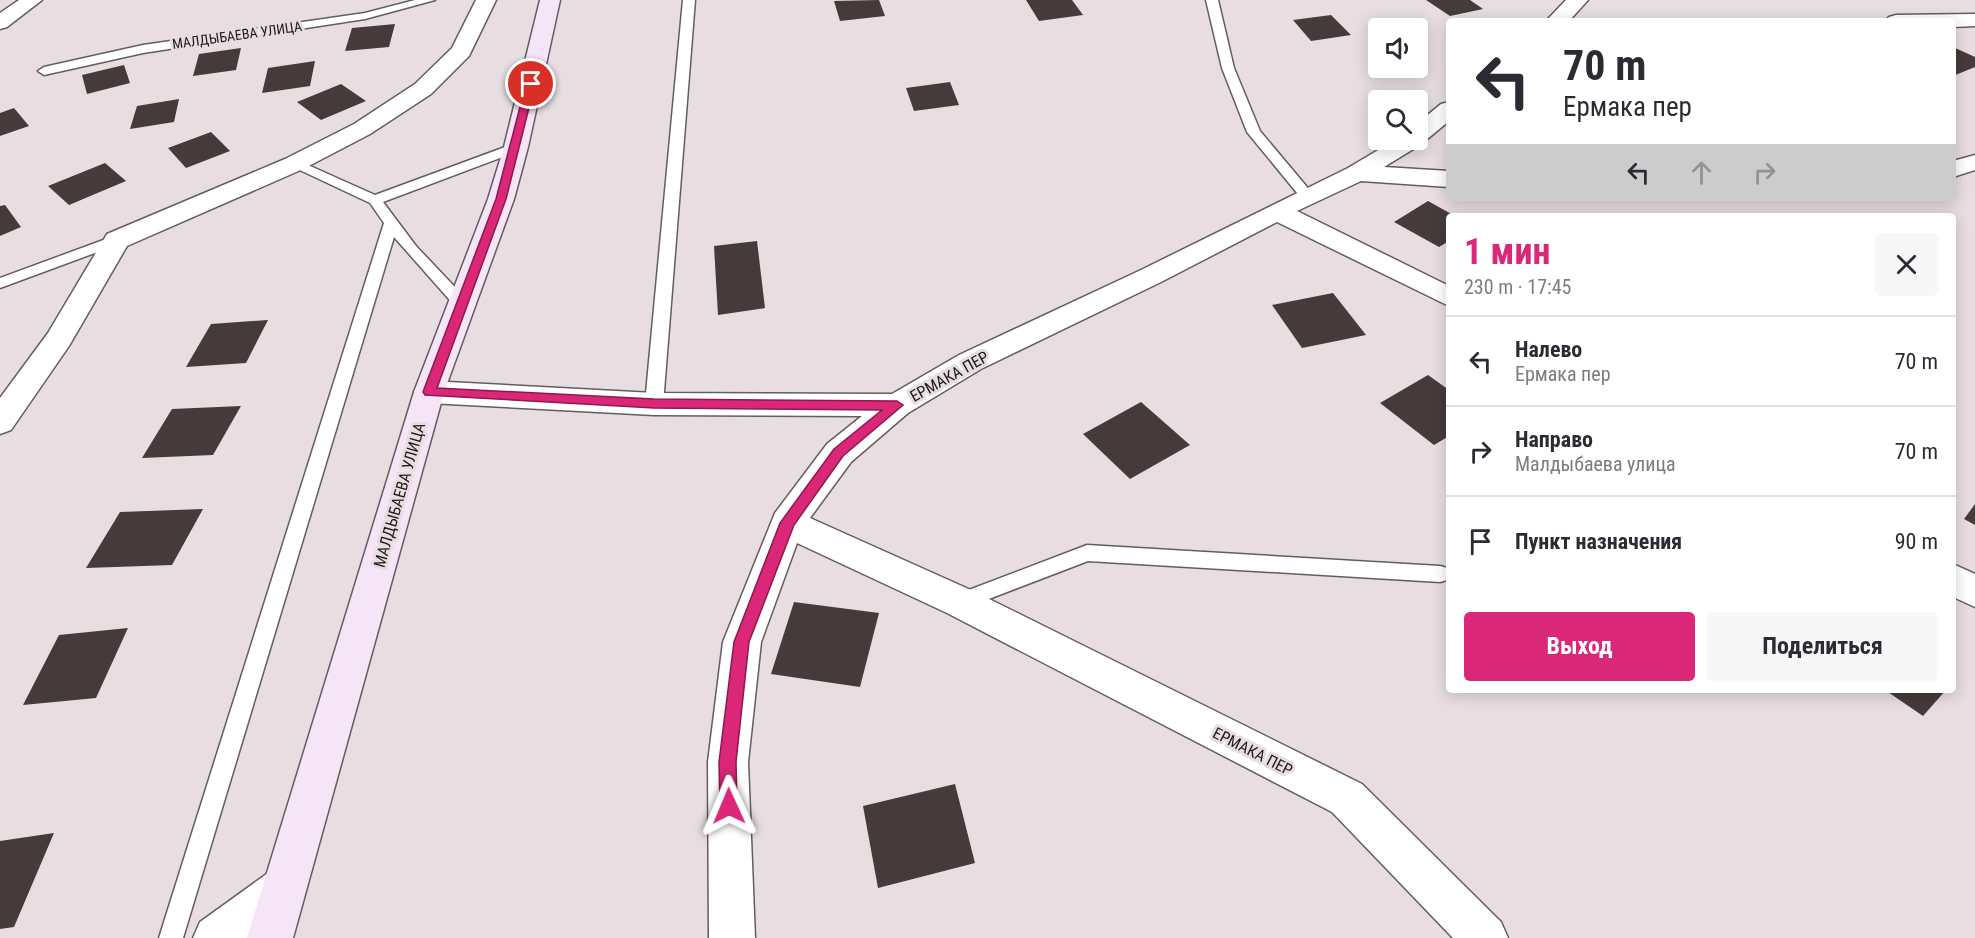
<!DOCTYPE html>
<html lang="ru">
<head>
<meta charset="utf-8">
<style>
	body { margin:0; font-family:"Roboto Condensed",sans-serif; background:#f7f7f7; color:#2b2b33; height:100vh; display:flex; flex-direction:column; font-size:22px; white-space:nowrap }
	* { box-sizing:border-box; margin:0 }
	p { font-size:20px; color:#7c7c81 }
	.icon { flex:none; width:33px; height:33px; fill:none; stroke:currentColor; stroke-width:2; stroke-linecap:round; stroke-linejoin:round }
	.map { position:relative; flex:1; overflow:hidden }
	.panel { position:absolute; left:1446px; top:213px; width:510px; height:480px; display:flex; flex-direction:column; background:#fff; border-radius:6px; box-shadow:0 3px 15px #0003 }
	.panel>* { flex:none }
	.banner { position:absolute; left:1446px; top:18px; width:510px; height:183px; border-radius:6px; box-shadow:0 3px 15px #0003; background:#fff; color:#2b2b33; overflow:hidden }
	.controls { position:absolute; left:1368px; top:18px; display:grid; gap:12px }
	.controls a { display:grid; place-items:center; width:60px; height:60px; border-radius:6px; background:#fff; box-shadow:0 3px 15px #0003; font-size:30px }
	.pin { position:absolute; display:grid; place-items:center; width:51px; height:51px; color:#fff; margin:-26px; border:3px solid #fff; border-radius:50%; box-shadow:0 2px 6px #0007 }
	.me { position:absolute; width:66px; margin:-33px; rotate:359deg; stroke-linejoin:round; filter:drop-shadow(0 0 4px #0008) }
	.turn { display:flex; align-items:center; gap:21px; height:126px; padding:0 18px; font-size:27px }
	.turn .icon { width:78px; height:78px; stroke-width:2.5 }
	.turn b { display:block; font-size:42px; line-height:51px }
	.lanes { display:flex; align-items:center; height:57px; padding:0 18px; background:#0003; justify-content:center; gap:30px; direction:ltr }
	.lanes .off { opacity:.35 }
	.round { display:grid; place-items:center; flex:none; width:63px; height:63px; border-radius:6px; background:#f7f7f7 }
	.headline { display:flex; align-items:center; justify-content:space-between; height:102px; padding:0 18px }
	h1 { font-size:36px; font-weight:700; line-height:45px; color:#db2777 }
	.button { display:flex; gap:12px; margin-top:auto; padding:12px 18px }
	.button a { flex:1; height:69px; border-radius:6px; background:#db2777; color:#fff; font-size:24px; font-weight:700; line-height:69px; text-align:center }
	.button a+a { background:#f7f7f7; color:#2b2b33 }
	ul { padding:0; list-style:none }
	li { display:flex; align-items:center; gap:18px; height:90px; padding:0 18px; border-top:2px solid #e1e1e2 }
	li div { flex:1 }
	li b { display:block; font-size:22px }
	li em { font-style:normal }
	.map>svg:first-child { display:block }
	.building { fill:#443b3a }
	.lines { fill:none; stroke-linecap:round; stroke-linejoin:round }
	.lane-casing { stroke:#655c5e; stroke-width:3 }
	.street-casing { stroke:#655c5e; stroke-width:3 }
	.secondary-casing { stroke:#655c5e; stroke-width:3 }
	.lane { fill:#fff; fill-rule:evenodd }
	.street { fill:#fff; fill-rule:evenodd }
	.secondary { fill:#f6e5f6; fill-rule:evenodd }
	.route { fill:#db2777; stroke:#8e194d; stroke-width:1.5 }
	.labels { text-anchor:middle; stroke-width:6; stroke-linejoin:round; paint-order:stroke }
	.far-street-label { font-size:14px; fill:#1d191a; stroke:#e8dee1 }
	.street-label { font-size:16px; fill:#1d191a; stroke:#e8dee1 }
</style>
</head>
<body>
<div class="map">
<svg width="1975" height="938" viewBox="0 0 1975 938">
	<rect width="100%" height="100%" fill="#e8dee1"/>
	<g class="building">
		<path d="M 879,0 L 885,16 L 840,21 L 834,1 Z"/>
		<path d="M 1026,0 L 1072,0 L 1083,15 L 1039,21 Z"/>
		<path d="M 1426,0 L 1470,0 L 1483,9 L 1450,16 Z"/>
		<path d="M 1331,15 L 1351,35 L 1311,41 L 1293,20 Z"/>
		<path d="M 395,24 L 389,47 L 345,51 L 352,28 Z"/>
		<path d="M 1953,47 L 1975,57 L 1975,67 L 1953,76 Z"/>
		<path d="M 241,48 L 236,70 L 193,76 L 199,54 Z"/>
		<path d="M 315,61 L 310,86 L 262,93 L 268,68 Z"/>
		<path d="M 124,65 L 130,83 L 87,94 L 82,75 Z"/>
		<path d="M 950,82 L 959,105 L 914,111 L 906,88 Z"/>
		<path d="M 341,84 L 366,101 L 321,120 L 297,102 Z"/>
		<path d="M 179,99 L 174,122 L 130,129 L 137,106 Z"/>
		<path d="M 14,108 L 29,126 L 0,136 L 0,113 Z"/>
		<path d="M 211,132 L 230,151 L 186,168 L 168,148 Z"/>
		<path d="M 105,163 L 126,181 L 69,205 L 48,186 Z"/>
		<path d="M 1428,201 L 1455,216 L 1449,216 L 1449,241 L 1439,247 L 1394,222 Z"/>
		<path d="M 5,205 L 21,227 L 0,236 L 0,206 Z"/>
		<path d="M 757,241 L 765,308 L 718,315 L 714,246 Z"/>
		<path d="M 1333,293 L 1366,335 L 1302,348 L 1272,305 Z"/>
		<path d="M 268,320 L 246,363 L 186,367 L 211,324 Z"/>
		<path d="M 1428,375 L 1449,390 L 1449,436 L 1434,445 L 1380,403 Z"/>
		<path d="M 1141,402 L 1190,445 L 1130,479 L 1083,434 Z"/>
		<path d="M 241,406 L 213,455 L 142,458 L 172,409 Z"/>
		<path d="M 1975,504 L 1975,525 L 1964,519 Z"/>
		<path d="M 203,509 L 172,565 L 86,568 L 120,512 Z"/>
		<path d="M 794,602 L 879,613 L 860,687 L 771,674 Z"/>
		<path d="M 128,628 L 96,698 L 23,705 L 59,635 Z"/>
		<path d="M 1885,690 L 1946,690 L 1923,716 Z"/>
		<path d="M 955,784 L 975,863 L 878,888 L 863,806 Z"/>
		<path d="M 54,833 L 14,927 L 0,929 L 0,841 Z"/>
	</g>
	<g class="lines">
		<g class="lane-casing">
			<g id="lane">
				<path d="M 415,0 L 435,0 L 365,19 L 143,53 L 44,75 L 38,71 L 44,67 L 143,45 L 365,13 Z"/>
				<path d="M 683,0 L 695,0 L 663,404 L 654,410 L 645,404 Z"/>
				<path d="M 1206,0 L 1218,0 L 1234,68 L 1260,131 L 1312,193 L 1312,199 L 1302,199 L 1247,132 L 1222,68 Z"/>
				<path d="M 516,143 L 521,144 L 521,150 L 383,202 L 416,246 L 469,302 L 461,307 L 455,306 L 394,237 L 183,938 L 159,938 L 384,223 L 370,203 L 287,164 L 289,161 L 299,161 L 375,195 Z"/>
				<path d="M 117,235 L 124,240 L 122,243 L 0,288 L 0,278 Z"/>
				<path d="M 1087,545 L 1440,566 L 1447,568 L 1449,576 L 1447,580 L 1440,582 L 1088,561 L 960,610 L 953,608 L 950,602 L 953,596 Z"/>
			</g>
		</g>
		<g class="street-casing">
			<g id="street">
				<path d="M 19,0 L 42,0 L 7,27 L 0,29 L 0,13 Z"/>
				<path d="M 476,0 L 496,0 L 469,56 L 431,94 L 370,134 L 303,169 L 127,246 L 69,346 L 11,430 L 0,434 L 0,398 L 48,333 L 107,234 L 285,159 L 354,124 L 415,84 L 452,48 Z"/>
				<path d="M 1566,0 L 1588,0 L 1569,21 L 1546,21 Z"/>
				<path d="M 1975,14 L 1975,26 L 1953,27 L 1953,21 L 1885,21 L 1889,17 L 1896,15 Z"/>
				<path d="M 1449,102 L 1449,121 L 1420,145 L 1384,167 L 1449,171 L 1449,187 L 1361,181 L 1297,211 L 1449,286 L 1449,306 L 1277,222 L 1161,282 L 981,369 L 908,413 L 851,462 L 810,518 L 973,591 L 1362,784 L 1501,922 L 1508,938 L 1453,938 L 1332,812 L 947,613 L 797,543 L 761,642 L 748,762 L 755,938 L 709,938 L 708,762 L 723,642 L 775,513 L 827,444 L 862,416 L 654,415 L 429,403 L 418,400 L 414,392 L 418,384 L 429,381 L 654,393 L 892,394 L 959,355 L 1141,270 L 1348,168 L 1395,140 L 1418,140 L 1418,123 L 1441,104 Z"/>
				<path d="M 1975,155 L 1975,170 L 1953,177 L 1953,161 Z"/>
				<path d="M 1953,564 L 1975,574 L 1975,607 L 1953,597 Z"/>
				<path d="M 284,867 L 300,873 L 306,889 L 300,905 L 254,938 L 193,938 L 200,922 L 268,873 Z"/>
			</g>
		</g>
		<g class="secondary-casing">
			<path id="secondary" d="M 540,0 L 560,0 L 528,147 L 514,199 L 444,392 L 293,938 L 247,938 L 414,392 L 488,199 L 504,147 Z"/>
		</g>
		<use href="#lane" class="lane"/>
		<use href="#street" class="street"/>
		<use href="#secondary" class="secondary"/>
	</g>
	<path class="route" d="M 531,81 L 535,84 L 506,199 L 437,388 L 654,399 L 897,401 L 903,405 L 843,456 L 794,525 L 749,642 L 736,762 L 737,806 L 735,812 L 729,814 L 722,812 L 720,806 L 719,762 L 734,642 L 780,523 L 834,449 L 882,410 L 654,408 L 425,395 L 423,392 L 496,199 L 526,84 Z"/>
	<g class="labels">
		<g class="far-street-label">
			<text transform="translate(237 35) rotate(-8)" y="5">МАЛДЫБАЕВА УЛИЦА</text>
		</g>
		<g class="street-label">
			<text transform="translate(949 376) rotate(-29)" y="6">ЕРМАКА ПЕР</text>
			<text transform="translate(399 495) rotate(-74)" y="6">МАЛДЫБАЕВА УЛИЦА</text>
			<text transform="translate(1253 751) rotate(27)" y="6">ЕРМАКА ПЕР</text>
		</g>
	</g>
</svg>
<div class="controls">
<a><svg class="icon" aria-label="sound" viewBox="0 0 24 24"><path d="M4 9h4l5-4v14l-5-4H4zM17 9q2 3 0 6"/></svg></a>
<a><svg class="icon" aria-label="search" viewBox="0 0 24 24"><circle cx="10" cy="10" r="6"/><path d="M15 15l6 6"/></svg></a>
</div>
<div class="pin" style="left:531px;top:84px;background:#d93025"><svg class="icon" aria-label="arrive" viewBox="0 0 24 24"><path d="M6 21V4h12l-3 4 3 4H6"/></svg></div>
<svg class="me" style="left:729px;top:806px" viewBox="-20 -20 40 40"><path d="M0-17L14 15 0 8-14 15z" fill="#db2777" stroke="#fff" stroke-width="4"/></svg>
<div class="banner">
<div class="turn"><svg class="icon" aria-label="left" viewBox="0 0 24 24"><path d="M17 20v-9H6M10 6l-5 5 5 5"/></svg><div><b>70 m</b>Ермака пер</div></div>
<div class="lanes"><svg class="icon" aria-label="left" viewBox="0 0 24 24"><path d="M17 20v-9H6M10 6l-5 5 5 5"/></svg><svg class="icon off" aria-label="ahead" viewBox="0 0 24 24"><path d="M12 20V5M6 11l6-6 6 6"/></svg><svg class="icon off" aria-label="right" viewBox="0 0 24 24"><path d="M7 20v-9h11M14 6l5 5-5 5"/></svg></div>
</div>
<section class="panel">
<div class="headline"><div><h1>1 мин</h1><p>230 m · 17:45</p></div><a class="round"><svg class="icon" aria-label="close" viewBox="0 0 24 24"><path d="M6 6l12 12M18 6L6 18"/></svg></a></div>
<ul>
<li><svg class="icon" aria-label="left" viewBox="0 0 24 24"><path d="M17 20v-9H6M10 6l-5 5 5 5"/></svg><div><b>Налево</b><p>Ермака пер</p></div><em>70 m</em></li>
<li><svg class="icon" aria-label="right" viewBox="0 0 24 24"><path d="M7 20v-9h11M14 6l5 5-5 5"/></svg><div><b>Направо</b><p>Малдыбаева улица</p></div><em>70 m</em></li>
<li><svg class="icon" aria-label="arrive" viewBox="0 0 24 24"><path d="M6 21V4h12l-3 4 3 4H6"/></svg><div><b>Пункт назначения</b></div><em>90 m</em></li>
</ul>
<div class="button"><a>Выход</a><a>Поделиться</a></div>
</section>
</div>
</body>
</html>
